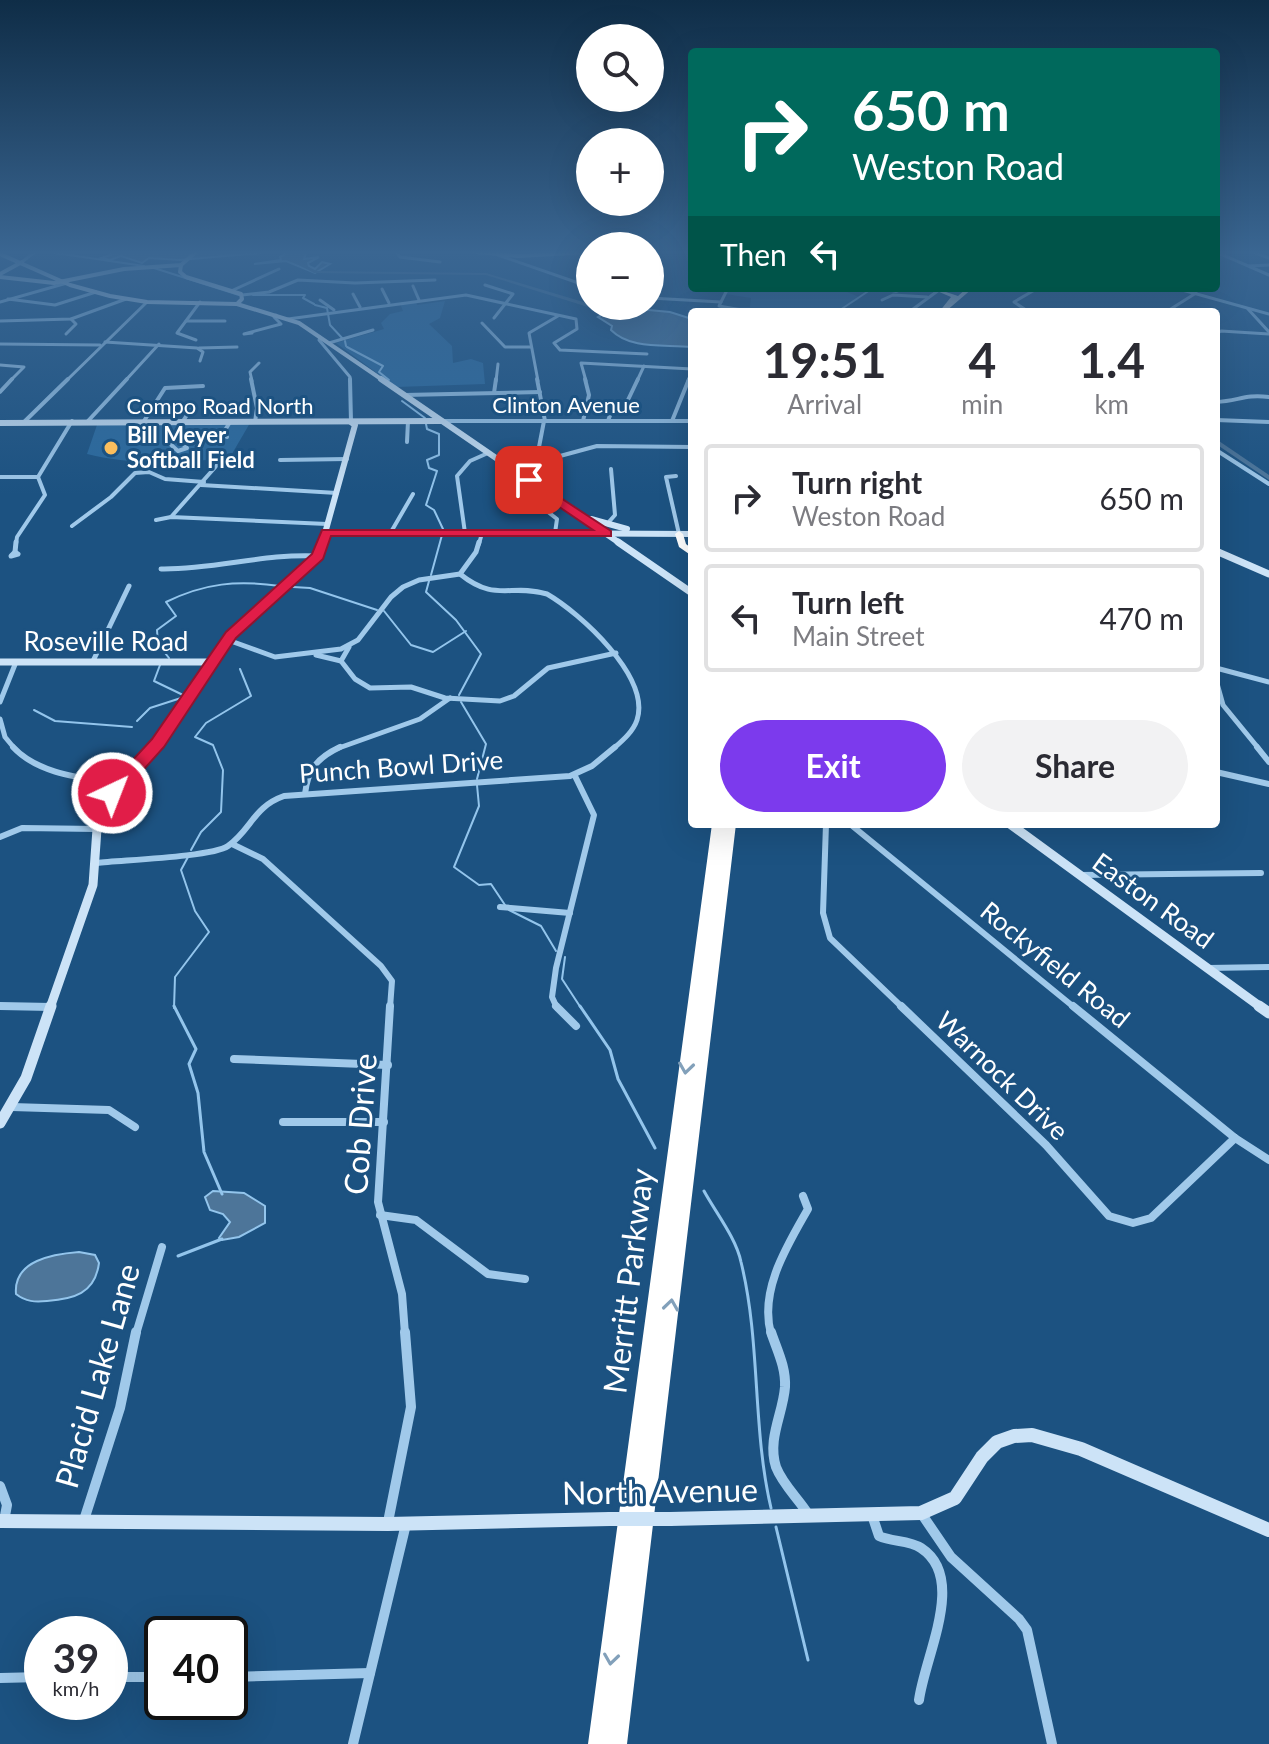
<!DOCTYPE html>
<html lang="en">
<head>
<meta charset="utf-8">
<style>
	body { margin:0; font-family:Lato,sans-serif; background:#f2f2f3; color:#2b2b33; height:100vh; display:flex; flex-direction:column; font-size:30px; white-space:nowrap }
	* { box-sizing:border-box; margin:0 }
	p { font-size:26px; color:#7c7c81 }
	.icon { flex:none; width:44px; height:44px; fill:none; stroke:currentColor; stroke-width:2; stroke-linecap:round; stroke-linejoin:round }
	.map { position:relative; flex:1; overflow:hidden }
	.details { position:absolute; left:688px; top:308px; width:532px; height:520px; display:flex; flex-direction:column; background:#fff; border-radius:8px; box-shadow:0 8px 32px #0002 }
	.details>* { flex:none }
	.guide { position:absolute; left:688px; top:48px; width:532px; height:244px; border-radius:8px; box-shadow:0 8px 32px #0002; background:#00695c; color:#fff; overflow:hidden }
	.buttons { position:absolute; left:576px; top:24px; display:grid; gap:16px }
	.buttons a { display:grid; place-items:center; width:88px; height:88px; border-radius:50%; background:#fff; box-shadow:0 8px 32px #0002; font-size:40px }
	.speed { position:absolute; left:24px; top:1616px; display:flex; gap:16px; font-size:40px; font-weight:700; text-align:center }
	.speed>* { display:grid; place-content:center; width:104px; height:104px; border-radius:50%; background:#fff; box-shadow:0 8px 32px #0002; line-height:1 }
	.speed small { font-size:20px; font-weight:400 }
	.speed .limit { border:4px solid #111; border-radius:12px; background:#fff; color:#111 }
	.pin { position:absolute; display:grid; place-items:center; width:68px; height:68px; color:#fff; margin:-34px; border-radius:16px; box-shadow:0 4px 12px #0006 }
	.me { position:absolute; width:88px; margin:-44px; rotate:43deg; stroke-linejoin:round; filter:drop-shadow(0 0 6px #0008) }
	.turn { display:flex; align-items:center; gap:28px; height:168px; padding:0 32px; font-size:36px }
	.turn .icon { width:104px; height:104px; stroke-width:2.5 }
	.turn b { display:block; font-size:56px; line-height:68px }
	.then { display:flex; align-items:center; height:76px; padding:0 32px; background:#0003; gap:16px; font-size:30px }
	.eta { display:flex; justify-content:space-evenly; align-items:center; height:136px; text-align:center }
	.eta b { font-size:48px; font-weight:700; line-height:56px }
	.button { display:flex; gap:16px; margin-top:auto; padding:16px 32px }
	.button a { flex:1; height:92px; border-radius:48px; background:#7c3aed; color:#fff; font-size:32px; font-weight:700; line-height:92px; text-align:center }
	.button a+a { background:#f2f2f3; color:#2b2b33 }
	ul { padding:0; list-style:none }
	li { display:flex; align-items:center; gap:24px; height:108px; margin:0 16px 12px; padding:0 16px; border:4px solid #e1e1e2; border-radius:8px }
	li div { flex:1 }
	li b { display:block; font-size:30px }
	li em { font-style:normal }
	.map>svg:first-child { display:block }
	.green { fill:#2b6a9e }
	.water { fill:#4d7599; stroke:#93c5ec; stroke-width:2 }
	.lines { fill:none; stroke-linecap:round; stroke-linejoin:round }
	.stream-far1 { stroke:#93c5ec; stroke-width:2 }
	.stream { stroke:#93c5ec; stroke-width:3 }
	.river { fill:#4d7599; fill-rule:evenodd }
	.street-far5 { stroke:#a0c9ea; stroke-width:3 }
	.street-far4 { stroke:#a0c9ea; stroke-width:4 }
	.street-far3 { stroke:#a0c9ea; stroke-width:5 }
	.street-far2 { stroke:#a0c9ea; stroke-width:6 }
	.street-far1 { stroke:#a0c9ea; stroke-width:8 }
	.street { stroke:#a0c9ea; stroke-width:10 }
	.secondary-far5 { stroke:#cce3f7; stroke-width:4 }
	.secondary-far4 { stroke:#cce3f7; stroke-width:6 }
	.secondary-far3 { stroke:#cce3f7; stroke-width:7 }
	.secondary-far2 { stroke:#cce3f7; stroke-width:9 }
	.secondary-far1 { stroke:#cce3f7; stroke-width:11 }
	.secondary { stroke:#cce3f7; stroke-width:14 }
	.highway { fill:#fff; fill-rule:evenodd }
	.secondary-bridge { stroke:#cce3f7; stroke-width:14 }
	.oneway { stroke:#82a0ba }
	.route { fill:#e11d48; stroke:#92132f; stroke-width:2 }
	.poi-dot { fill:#fbbe5d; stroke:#1c5281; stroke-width:3 }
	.labels { text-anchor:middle; stroke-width:6; stroke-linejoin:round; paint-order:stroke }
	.far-street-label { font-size:22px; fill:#fff; stroke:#1c5281 }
	.far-poi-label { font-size:22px; font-weight:bold; fill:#fff; stroke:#1c5281; text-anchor:start }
	.street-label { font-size:26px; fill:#fff; stroke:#1c5281 }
	.near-street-label { font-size:32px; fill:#fff; stroke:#1c5281 }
</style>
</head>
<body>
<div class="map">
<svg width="1269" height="1744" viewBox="0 0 1269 1744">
	<rect width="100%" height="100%" fill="#1c5281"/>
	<g class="green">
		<path d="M 729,288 L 837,288 L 859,297 L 858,300 L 842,308 L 866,312 L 718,311 L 720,307 L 750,307 L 751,298 L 726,294 Z"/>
		<path d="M 416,301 L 417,305 L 445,301 L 440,318 L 429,324 L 452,346 L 453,363 L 471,359 L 483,363 L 485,384 L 396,387 L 336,343 L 384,329 L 381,323 L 390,314 L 403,311 L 400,303 Z"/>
		<path d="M 98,422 L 250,423 L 229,459 C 183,461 133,466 87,454 Z"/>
	</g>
	<g class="water">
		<path d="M 103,251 L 307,251 L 304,259 L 319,257 L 308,263 L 309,266 L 315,269 L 322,262 L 330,264 L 315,273 L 286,261 L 254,264 L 281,260 L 280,257 L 286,253 L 283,251 L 180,260 L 149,258 L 142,263 L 121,256 L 110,260 L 101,258 L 113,254 Z"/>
		<path d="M 616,307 L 670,312 L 692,319 L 692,347 C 664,344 631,350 611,330 L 612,326 L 598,317 Z"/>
		<path d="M 213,1191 L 244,1193 L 265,1206 L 265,1223 L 239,1237 L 222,1240 L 219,1238 L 230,1222 L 223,1214 L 210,1210 L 205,1197 Z"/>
		<path d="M 79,1252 L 95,1255 L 99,1263 C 95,1294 73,1299 47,1301 C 35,1302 26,1302 16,1294 C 13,1260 54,1254 79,1252 Z"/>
	</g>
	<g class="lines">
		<g class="stream-far1">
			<path d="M 42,251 L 144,266"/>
			<path d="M 1260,251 L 1269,252"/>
			<path d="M 154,268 L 239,295"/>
			<path d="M 879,288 L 896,292 L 907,288"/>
			<path d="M 253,295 L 305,295 L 303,298 L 314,304"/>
			<path d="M 315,305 L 327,308 L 330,325 L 343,339"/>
			<path d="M 837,312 L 873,288"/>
			<path d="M 345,341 L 346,346"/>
			<path d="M 347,347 L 383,366 L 379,372 L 389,380"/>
			<path d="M 402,401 L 425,418"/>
			<path d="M 426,424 L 427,429 L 439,434 L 439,455 L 427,460 L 429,468 L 437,471 L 426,505 L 434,510 L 443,529"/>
			<path d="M 431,575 L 442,535"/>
			<path d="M 429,581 L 426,592 L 456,620 L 481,654 L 459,695"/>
			<path d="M 293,587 L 310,588 L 377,610"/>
			<path d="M 384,611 L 411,645 L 433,652 L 466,631"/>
			<path d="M 169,658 L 158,644 L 157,630 L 176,616 L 166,602 C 205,583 237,580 280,586"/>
			<path d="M 160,665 L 154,681 L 183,695"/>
			<path d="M 461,702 L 486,744 L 477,779"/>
			<path d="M 34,710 L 55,721 L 132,727"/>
			<path d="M 137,721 L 150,708 L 181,698"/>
			<path d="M 477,785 L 479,806 L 454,867 L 479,885 L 491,884 L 505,905"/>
			<path d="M 191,850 L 201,832 L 221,812 L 223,770 L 213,745 L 195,737 L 206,723 L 251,696 L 240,669"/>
			<path d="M 509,910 L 541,926 L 556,951"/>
			<path d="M 565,957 L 562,979 L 581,1008"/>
			<path d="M 174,1008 L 175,977 L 209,932 L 195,911 L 181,870 L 188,857"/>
		</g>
		<g class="stream">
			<path d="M 174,1006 L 196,1049 L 189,1064 L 198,1093 L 204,1152 L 222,1194"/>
			<path d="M 580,1006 L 610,1050 L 618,1079 L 655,1148"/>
			<path d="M 704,1191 C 716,1213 736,1238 741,1262 C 761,1343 752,1427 771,1508"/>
			<path d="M 178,1256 L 222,1239"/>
			<path d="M 776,1527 L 808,1660"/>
		</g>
		<g class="river">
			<path d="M 291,251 L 295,251 L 302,263 L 315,271 L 486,273 L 590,304 L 590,306 L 597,306 L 622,313 L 620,314 L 588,307 L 486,275 L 314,273 L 299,265 Z"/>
			<path d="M 1216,439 L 1269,475 L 1269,480 L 1216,444 Z"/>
		</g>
		<g class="street-far5">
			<path d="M 395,251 L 400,257 L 440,262"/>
			<path d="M 1251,251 L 1269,258"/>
			<path d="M 1216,252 L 1269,275"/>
			<path d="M 498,255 L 590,287"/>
			<path d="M 22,262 L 36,251"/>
			<path d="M 656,264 L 652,259 L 660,251"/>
			<path d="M 1249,266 L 1269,265"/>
			<path d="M 485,285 L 513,294 L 494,318"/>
			<path d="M 413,286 L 419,300"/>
			<path d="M 728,288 L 719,306 L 753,312"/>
			<path d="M 1175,288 L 1269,314"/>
			<path d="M 382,289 L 389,303"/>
			<path d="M 231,291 L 279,269"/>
			<path d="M 353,294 L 360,307"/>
			<path d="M 242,295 L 269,292 L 298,280 L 355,283 L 435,280"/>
			<path d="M 650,298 L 721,302"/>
			<path d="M 8,299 L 55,305 L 96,292"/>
			<path d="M 320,300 L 334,310"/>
			<path d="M 882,300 L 893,295 L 927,297"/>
			<path d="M 0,302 L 67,283"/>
			<path d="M 1248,309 L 1269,332"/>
			<path d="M 909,312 L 939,290"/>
			<path d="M 1029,312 L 1014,302 L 1038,288"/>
			<path d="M 1166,312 L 1196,293"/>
			<path d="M 288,319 L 466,295 L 576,319 L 577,329 L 554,343 L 560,350 L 647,354"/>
			<path d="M 0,321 L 71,319 L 126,299"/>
			<path d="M 186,321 L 225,321"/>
			<path d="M 482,323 L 505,347 L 531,347"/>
			<path d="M 252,333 L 244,334 L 281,324 L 274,317 L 276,315"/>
			<path d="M 66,334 L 76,324 L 71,319"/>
			<path d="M 1216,334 L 1221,331 L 1269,334"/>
			<path d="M 320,337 L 319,340 L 350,377 L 350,381"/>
			<path d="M 196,340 L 177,333 L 200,302"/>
			<path d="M 105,342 L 197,348 L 203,352 L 200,361"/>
			<path d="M 329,343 L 373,330"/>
			<path d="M 0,344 L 100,345"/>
			<path d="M 199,348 L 237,347"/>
			<path d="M 0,365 L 24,367 L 10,381"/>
			<path d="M 66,381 L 147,302"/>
			<path d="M 125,381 L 159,344"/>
			<path d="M 252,381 L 250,372 L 259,363"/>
			<path d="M 496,381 L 498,364"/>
			<path d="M 538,381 L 529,333 L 558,316"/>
			<path d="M 586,381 L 581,363 L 692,369"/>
			<path d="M 637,381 L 644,366"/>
			<path d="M 688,381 L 692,372"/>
		</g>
		<g class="street-far4">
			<path d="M 251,379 L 257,408 L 255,422"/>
			<path d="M 350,379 L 351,422"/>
			<path d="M 537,379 L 545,421"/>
			<path d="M 0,392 L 12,379"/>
			<path d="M 494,393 L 496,379"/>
			<path d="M 404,395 L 540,392"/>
			<path d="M 1216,402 C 1239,401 1244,394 1269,397"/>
			<path d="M 257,408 L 298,403"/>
			<path d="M 1216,420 L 1269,422"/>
			<path d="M 88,421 L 127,379"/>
			<path d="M 144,421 L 165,388 L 203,386"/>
			<path d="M 183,421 L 191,409"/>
			<path d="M 444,421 L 692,421"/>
			<path d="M 544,421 L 539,447 L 546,453 L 560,456 L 597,446 L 692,447"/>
			<path d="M 583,421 L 589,395 L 585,379"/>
			<path d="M 608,421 L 612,410 L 627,402 L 638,379"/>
			<path d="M 672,421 L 689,379"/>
			<path d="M 24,422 L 68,379"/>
			<path d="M 227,437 L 222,435 L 230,422"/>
			<path d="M 177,438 L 187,448 L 178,451 L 168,442 Z"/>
			<path d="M 177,438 L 174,435 L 181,421"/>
			<path d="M 407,442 L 408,421"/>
			<path d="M 1216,450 L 1269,484"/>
			<path d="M 280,460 L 347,459"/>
			<path d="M 676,476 L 666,477 L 679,534"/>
			<path d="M 0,477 L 38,477"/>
			<path d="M 201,485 L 337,493"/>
			<circle cx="550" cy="505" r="4"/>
			<path d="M 549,508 L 548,512 L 557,519 L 555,533"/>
			<path d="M 171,517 L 218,464"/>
			<path d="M 156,520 L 171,517 L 327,524"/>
			<path d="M 607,524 L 615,515 L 611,469"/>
			<path d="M 72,526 L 111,497 L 135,473 L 149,472 L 165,479 L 204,482"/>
			<path d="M 391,532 L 413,494"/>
			<path d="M 465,533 L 457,476 L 470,461 L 488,453"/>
			<path d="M 16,544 L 17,537 L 45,495 L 38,477 L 72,421"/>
			<path d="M 479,544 L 482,533"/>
		</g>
		<g class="street-far3">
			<path d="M 15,552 L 18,554 L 11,556 Z"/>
			<path d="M 15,552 L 16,542"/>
			<path d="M 161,569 C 214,570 265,553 318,556"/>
			<path d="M 460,574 C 496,603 510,583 547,594 C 580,613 651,677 637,720 C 633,732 622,741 613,749"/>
			<path d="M 228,640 L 275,657 L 341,649 L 358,640 L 391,597 L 403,587 L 419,580 L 460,574 L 476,552 L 479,542"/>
			<path d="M 349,647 L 341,661 L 355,679 L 370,688 L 411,687 L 445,698 L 500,701 L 514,696 L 548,668 L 616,653"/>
			<path d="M 316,655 L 341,661"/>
			<path d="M 93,661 L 129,586"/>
			<path d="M 1216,668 L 1269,682"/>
			<path d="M 1216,680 L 1223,705 L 1259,749"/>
			<path d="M 0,702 L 16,662"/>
			<path d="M 0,719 L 5,737 L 15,749"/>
			<path d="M 336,749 L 420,719 L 450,698"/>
		</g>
		<g class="street-far2">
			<path d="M 13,747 C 39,775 84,778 120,784"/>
			<path d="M 1257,747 L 1269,762"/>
			<path d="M 1216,772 L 1269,784"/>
			<path d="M 305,794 C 308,769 317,758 340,747"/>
			<path d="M 826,824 L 823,913 L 830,938 L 903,1008"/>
			<path d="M 850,824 L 1075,1008"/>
			<path d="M 0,837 L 22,828 L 97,829"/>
			<path d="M 232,844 L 263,859 L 381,966 L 392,981 L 390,1008"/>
			<path d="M 97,863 C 123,860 212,857 228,846 C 252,829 253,807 284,796 L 570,776 L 592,766 L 615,747"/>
			<path d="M 1079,875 L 1261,873"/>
			<path d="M 500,907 L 570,913"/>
			<path d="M 1208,968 L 1269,967"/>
			<path d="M 0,1006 L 51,1007"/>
			<path d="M 557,1008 L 552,997 L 556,968 L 594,815 L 575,776"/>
		</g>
		<g class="street-far1">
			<path d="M 0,1006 L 51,1007"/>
			<path d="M 390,1006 L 378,1202 L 402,1294 L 405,1334"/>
			<path d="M 556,1006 L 576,1026"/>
			<path d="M 901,1006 L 1046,1145 L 1109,1216 L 1133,1223 L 1151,1218 L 1235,1138"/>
			<path d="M 1073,1006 L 1235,1138 L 1269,1160"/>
			<path d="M 234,1059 L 388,1065"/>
			<path d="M 12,1107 L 109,1110 L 135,1127"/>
			<path d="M 283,1122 L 384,1122"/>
			<path d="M 380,1215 L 416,1220 L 488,1274 L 525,1279"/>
			<path d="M 136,1334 L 162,1247"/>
			<path d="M 771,1334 C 759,1290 787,1246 808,1209 L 803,1196"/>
		</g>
		<g class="street">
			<path d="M 771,1332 C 777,1350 786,1367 785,1387 C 783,1414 767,1439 776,1467 C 783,1485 798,1498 808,1514"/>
			<path d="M 0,1486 L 7,1505 L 4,1521"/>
			<path d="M 921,1513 L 951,1557 L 1019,1619 L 1027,1630 L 1052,1744"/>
			<path d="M 872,1515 L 879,1536 C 892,1542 909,1540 921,1548 C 967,1578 925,1655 919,1700"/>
			<path d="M 84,1520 L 120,1408 L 136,1332"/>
			<path d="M 388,1522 L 411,1407 L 405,1332"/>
			<path d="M 110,1677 L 162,1677"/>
			<path d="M 230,1677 L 370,1673"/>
			<path d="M 0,1678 L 42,1677"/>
			<path d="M 353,1744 L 406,1524"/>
		</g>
		<g class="secondary-far5">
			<path d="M 467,251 L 518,256 L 590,252"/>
			<path d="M 0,254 L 70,285 L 110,296 L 147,302 L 237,304 L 299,323 L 384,381"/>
			<path d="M 181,265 L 180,272 L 186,277 L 241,294 L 242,299 L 237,304"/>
			<path d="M 0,274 L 22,262"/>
			<path d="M 0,277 L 54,283 L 124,269 L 181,265 L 197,251"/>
		</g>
		<g class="secondary-far4">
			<path d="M 381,379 L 621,544"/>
			<path d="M 0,423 L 441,421"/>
			<path d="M 591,519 L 627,529"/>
			<path d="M 326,532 L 692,534"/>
			<path d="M 322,544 L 355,425 L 351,422"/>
		</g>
		<g class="secondary-far3">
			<path d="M 618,542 L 692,593"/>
			<path d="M 1216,551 L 1269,574"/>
			<path d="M 0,662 L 212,662"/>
			<path d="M 153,749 L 231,635 L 319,554 L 323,542"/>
		</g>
		<g class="secondary-far2">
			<path d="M 1010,824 L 1262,1008"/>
			<path d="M 50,1008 L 93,885 L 97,829 L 107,802 L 154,747"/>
		</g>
		<g class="secondary-far1">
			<path d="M 1259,1006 L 1269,1013"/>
			<path d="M 0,1123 L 26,1078 L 51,1006"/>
		</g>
		<g class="secondary">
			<path d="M 670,1519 L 921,1513 L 955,1498 L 982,1457 L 997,1442 L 1014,1436 L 1032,1435 L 1081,1449 L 1269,1530"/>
			<path d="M 0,1521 L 388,1524 L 610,1519"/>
		</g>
		<g class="highway">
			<path d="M 967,288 L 973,288 L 945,312 L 939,312 L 951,297 L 937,291 L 937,289 L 958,296 Z"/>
			<path d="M 679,531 L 683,534 L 686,544 L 692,549 L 692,556 L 679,547 L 675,534 Z"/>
			<path d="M 712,824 L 724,824 L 712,921 L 724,824 L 736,824 L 627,1744 L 588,1744 Z"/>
		</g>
		<path class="secondary-bridge" d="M 610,1519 L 670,1519"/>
	</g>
	<defs><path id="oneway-chevron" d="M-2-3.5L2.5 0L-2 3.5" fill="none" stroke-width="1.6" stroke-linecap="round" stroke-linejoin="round" transform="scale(2)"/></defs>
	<g class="oneway">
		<use href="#oneway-chevron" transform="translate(686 1068) rotate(98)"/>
		<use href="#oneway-chevron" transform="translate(671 1305) rotate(-82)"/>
		<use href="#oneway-chevron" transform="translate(611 1659) rotate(98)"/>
	</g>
	<linearGradient id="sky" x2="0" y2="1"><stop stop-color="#0f2d47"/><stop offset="0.51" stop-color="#3a6692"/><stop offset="1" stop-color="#3a6692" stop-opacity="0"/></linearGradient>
	<rect width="1269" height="495" fill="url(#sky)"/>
	<path class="route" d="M 529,477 L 611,531 L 611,536 L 331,536 L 323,559 L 236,638 L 164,747 L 118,798 L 106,798 L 104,793 L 106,789 L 152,739 L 226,632 L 312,554 L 322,530 L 593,530 L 524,483 L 523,480 Z"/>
	<circle class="poi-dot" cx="111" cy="448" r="8"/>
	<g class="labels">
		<g class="far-street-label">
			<text x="566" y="413">Clinton Avenue</text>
			<text x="220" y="414">Compo Road North</text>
		</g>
		<g class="far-poi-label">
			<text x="127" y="443">Bill Meyer<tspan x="127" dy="25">Softball Field</tspan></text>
		</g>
		<g class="street-label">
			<text x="106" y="651">Roseville Road</text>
			<text transform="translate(401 767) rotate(-4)" y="9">Punch Bowl Drive</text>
			<text transform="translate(1153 901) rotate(36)" y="9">Easton Road</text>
			<text transform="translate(1055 965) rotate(39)" y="9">Rockyfield Road</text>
			<text transform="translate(1002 1076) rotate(44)" y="9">Warnock Drive</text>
		</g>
		<g class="near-street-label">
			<text transform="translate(361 1124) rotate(-86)" y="11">Cob Drive</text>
			<text transform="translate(629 1281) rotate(-83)" y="11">Merritt Parkway</text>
			<text transform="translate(98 1376) rotate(-74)" y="11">Placid Lake Lane</text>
			<text transform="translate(660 1492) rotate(-1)" y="11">North Avenue</text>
		</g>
	</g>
</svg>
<div class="buttons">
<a><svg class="icon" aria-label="search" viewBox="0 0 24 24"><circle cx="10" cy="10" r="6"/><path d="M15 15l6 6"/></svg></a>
<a>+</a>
<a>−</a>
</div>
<div class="speed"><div>39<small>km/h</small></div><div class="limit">40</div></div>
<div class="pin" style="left:529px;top:480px;background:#d93025"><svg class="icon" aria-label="arrive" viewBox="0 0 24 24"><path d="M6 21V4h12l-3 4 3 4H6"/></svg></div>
<svg class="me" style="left:112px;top:793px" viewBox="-20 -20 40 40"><circle r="17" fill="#e11d48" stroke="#fff" stroke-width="3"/><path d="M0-11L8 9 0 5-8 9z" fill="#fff"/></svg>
<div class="guide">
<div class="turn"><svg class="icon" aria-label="right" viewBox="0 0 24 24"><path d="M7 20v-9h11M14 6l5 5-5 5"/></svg><div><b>650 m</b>Weston Road</div></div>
<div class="then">Then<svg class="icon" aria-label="left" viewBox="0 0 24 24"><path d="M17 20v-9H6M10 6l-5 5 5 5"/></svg></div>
</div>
<section class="details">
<div class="eta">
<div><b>19:51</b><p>Arrival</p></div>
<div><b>4</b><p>min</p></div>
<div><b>1.4</b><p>km</p></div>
</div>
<ul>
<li><svg class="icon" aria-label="right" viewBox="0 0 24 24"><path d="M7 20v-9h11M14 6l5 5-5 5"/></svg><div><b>Turn right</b><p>Weston Road</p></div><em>650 m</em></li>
<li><svg class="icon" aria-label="left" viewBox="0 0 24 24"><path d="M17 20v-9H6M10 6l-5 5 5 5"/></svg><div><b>Turn left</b><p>Main Street</p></div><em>470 m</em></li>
</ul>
<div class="button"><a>Exit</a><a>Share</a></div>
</section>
</div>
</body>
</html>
